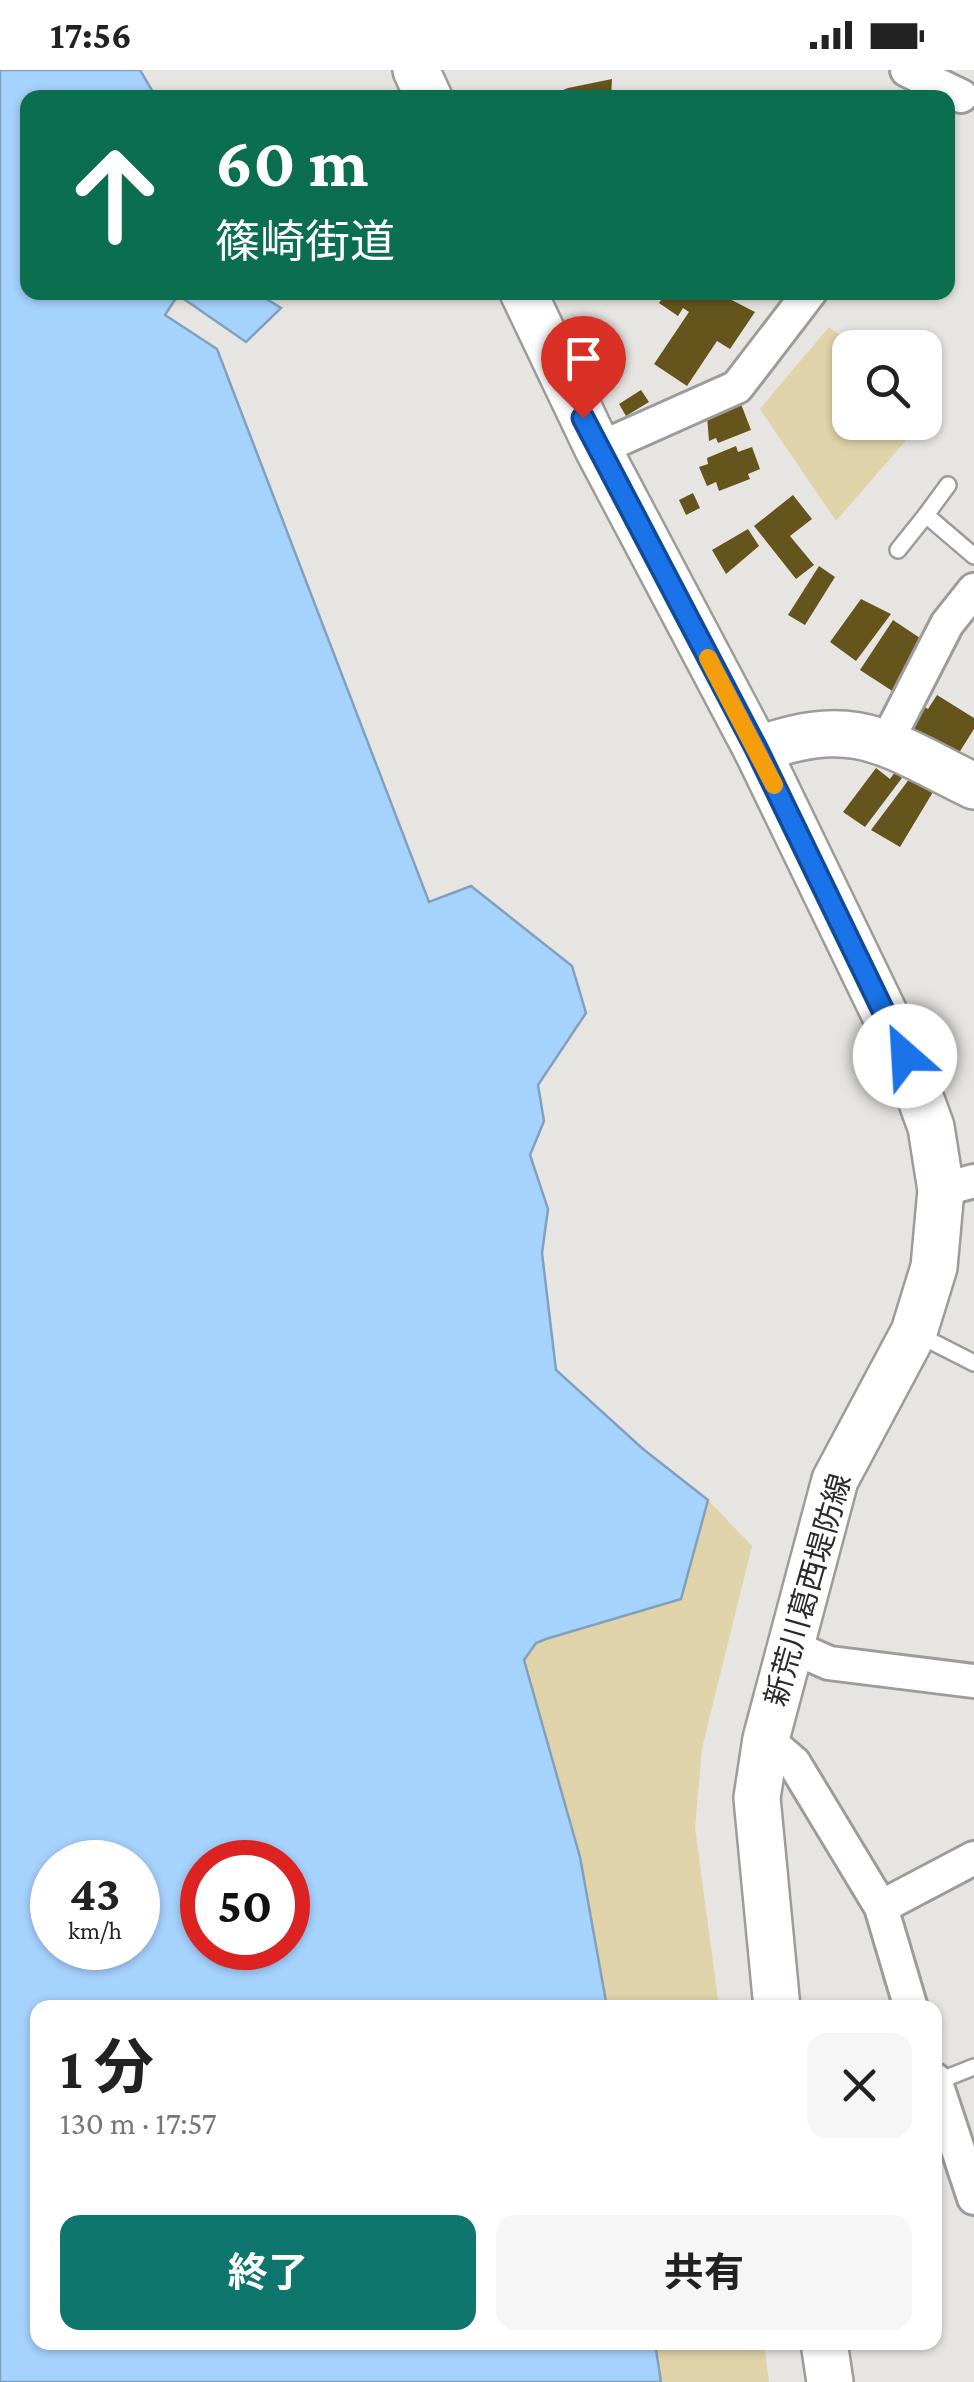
<!DOCTYPE html>
<html lang="ja">
<head>
<meta charset="utf-8">
<style>
	body { margin:0; font-family:"Crimson Pro","Noto Sans JP",serif; background:#f6f6f6; color:#222; height:100vh; display:flex; flex-direction:column; font-size:38px; white-space:nowrap }
	* { box-sizing:border-box; margin:0 }
	p { font-size:32px; color:#767676 }
	.icon { flex:none; width:55px; height:55px; fill:none; stroke:currentColor; stroke-width:2; stroke-linecap:round; stroke-linejoin:round }
	.map { position:relative; flex:1; overflow:hidden }
	.details { position:absolute; left:30px; top:1930px; width:912px; height:350px; display:flex; flex-direction:column; background:#fff; border-radius:20px; box-shadow:0 2px 8px #0004 }
	.details>* { flex:none }
	.hud { position:absolute; left:20px; top:20px; width:935px; height:210px; border-radius:20px; box-shadow:0 2px 8px #0004; background:#0b6e4f; color:#fff; overflow:hidden }
	.controls { position:absolute; left:832px; top:260px; display:grid; gap:20px }
	.controls a { display:grid; place-items:center; width:110px; height:110px; border-radius:20px; background:#fff; box-shadow:0 2px 8px #0004; font-size:50px }
	.speed { position:absolute; left:30px; top:1770px; display:flex; gap:20px; font-size:50px; font-weight:700; text-align:center }
	.speed>* { display:grid; place-content:center; width:130px; height:130px; border-radius:50%; background:#fff; box-shadow:0 2px 8px #0004; line-height:1 }
	.speed small { font-size:25px; font-weight:400 }
	.speed .limit { border:15px solid #d22; background:#fff; color:#111 }
	.pin { position:absolute; display:grid; place-items:center; width:85px; height:85px; color:#fff; margin:-102px -42px; border-radius:50% 50% 50% 0; rotate:-45deg; box-shadow:0 0 10px #0007 }
	.pin .icon { rotate:45deg }
	.me { position:absolute; width:110px; margin:-55px; rotate:334deg; stroke-linejoin:round; filter:drop-shadow(0 0 8px #0008) }
	.turn { display:flex; align-items:center; gap:35px; height:210px; padding:0 30px; font-size:45px }
	.turn .icon { width:130px; height:130px; stroke-width:2.5 }
	.turn b { display:block; font-size:70px; line-height:85px }
	.round { display:grid; place-items:center; flex:none; width:105px; height:105px; border-radius:20px; background:#f6f6f6 }
	.overview { display:flex; align-items:center; justify-content:space-between; height:170px; padding:0 30px }
	h1 { font-size:60px; font-weight:700; line-height:75px }
	.cta { display:flex; gap:20px; margin-top:auto; padding:20px 30px }
	.cta a { flex:1; height:115px; border-radius:20px; background:#0f766e; color:#fff; font-size:40px; font-weight:700; line-height:115px; text-align:center }
	.cta a+a { background:#f6f6f6; color:#222 }
	.status { display:flex; justify-content:space-between; align-items:center; height:70px; padding:0 50px; background:#fff; direction:ltr }
	.status svg { height:28px; fill:currentColor }
	.map>svg:first-child { display:block }
	.green { fill:#e0d3a9 }
	.water { fill:#a6d2fe; stroke:#81a0be; stroke-width:2.5; fill-rule:evenodd }
	.building { fill:#65551c }
	.lines { fill:none; stroke-linecap:round; stroke-linejoin:round }
	.lane-casing { stroke:#9d9c99; stroke-width:20 }
	.street-casing { stroke:#9d9c99; stroke-width:38 }
	.secondary-casing { stroke:#9d9c99; stroke-width:50 }
	.lane { stroke:#fff; stroke-width:15 }
	.street { stroke:#fff; stroke-width:32 }
	.secondary { stroke:#fff; stroke-width:45 }
	.route-casing { stroke:#114b97; stroke-width:25 }
	.route { stroke:#1a73e8; stroke-width:18 }
	.slow { stroke:#f59e0b; stroke-width:18 }
	.labels { text-anchor:middle; stroke-width:10; stroke-linejoin:round; paint-order:stroke }
	.street-label { font-size:30px; fill:#2b2a29; stroke:#fff }
</style>
</head>
<body>
<div class="status"><b>17:56</b><svg viewBox="0 0 49 12"><path d="M0 12V9h3v3zM5 12V6h3v6zM10 12V3h3v9zM15 12V0h3v12zM26 1h20v11H26zM47 4h2v5h-2z"/></svg></div>
<div class="map">
<svg width="974" height="2312" viewBox="0 0 974 2312">
	<rect width="100%" height="100%" fill="#e6e5e2"/>
	<g class="green">
		<path d="M 829,257 L 855,277 L 850,278 L 850,352 L 921,353 L 836,451 L 760,339 Z"/>
		<path d="M 708,1430 L 752,1476 L 702,1678 L 695,1758 L 719,1937 L 607,1937 L 580,1787 L 524,1590 L 536,1573 L 546,1569 L 681,1529 Z"/>
		<path d="M 655,2273 L 764,2273 L 769,2312 L 661,2312 Z"/>
	</g>
	<path class="water" d="M 0,0 L 140,0 L 156,27 L 28,28 L 28,222 L 257,223 L 281,238 L 246,272 L 178,225 L 165,245 L 217,279 L 429,832 L 471,816 L 572,896 L 586,943 L 538,1015 L 544,1051 L 530,1085 L 548,1139 L 542,1183 L 556,1300 L 643,1379 L 708,1430 L 681,1529 L 546,1569 L 536,1573 L 524,1590 L 580,1787 L 607,1937 L 38,1938 L 38,2272 L 655,2273 L 661,2312 L 0,2312 ZM 52,1792 L 138,1792 L 138,1878 L 52,1878 ZM 202,1792 L 288,1792 L 288,1878 L 202,1878 Z"/>
	<g class="building">
		<path d="M 612,9 L 611,28 L 543,28 L 568,18 Z"/>
		<path d="M 666,222 L 716,222 L 755,242 L 730,279 L 717,271 L 687,316 L 654,294 L 689,242 L 683,238 L 678,246 L 659,233 Z"/>
		<path d="M 641,320 L 649,332 L 626,346 L 619,334 Z"/>
		<path d="M 741,334 L 751,360 L 718,373 L 716,368 L 709,371 L 707,346 Z"/>
		<path d="M 736,376 L 738,382 L 752,377 L 760,399 L 748,404 L 750,409 L 719,421 L 716,412 L 707,416 L 699,397 L 708,394 L 707,388 Z"/>
		<path d="M 693,423 L 700,438 L 686,445 L 679,430 Z"/>
		<path d="M 793,425 L 812,449 L 790,466 L 814,495 L 796,509 L 754,456 Z"/>
		<path d="M 748,459 L 759,476 L 726,504 L 712,480 Z"/>
		<path d="M 819,496 L 835,507 L 805,555 L 788,545 Z"/>
		<path d="M 861,529 L 891,544 L 856,591 L 830,572 Z"/>
		<path d="M 893,550 L 926,572 L 900,626 L 860,600 Z"/>
		<path d="M 937,625 L 974,648 L 974,659 L 957,686 L 908,655 L 921,635 L 928,639 Z"/>
		<path d="M 876,698 L 890,709 L 895,702 L 902,708 L 865,757 L 843,742 Z"/>
		<path d="M 910,708 L 933,722 L 900,777 L 871,760 Z"/>
	</g>
	<g class="lines">
		<g class="lane-casing">
			<g id="lane">
				<path d="M 948,415 L 926,445 L 974,486"/>
				<path d="M 898,480 L 926,445"/>
				<path d="M 915,1263 L 974,1293"/>
				<path d="M 936,2012 L 974,1997"/>
			</g>
		</g>
		<g class="street-casing">
			<g id="street">
				<path d="M 907,0 L 961,26"/>
				<path d="M 598,379 L 737,317 L 810,222"/>
				<path d="M 886,673 L 947,554 L 974,520"/>
				<path d="M 941,1120 L 974,1111"/>
				<path d="M 788,1575 L 829,1593 L 974,1611"/>
				<path d="M 766,1669 L 794,1693 L 881,1837 L 911,1938"/>
				<path d="M 881,1837 L 974,1788"/>
				<path d="M 935,2010 L 974,2128"/>
			</g>
		</g>
		<g class="secondary-casing">
			<g id="secondary">
				<path d="M 416,0 L 429,28"/>
				<path d="M 523,222 L 598,379 L 757,680 L 905,986 L 931,1057 L 941,1120 L 934,1197 L 914,1262 L 835,1410 L 766,1669 L 757,1728 L 777,1938"/>
				<path d="M 757,680 C 856,644 886,673 974,716"/>
				<path d="M 824,2272 L 830,2312"/>
			</g>
		</g>
		<use href="#lane" class="lane"/>
		<use href="#street" class="street"/>
		<use href="#secondary" class="secondary"/>
	</g>
	<g class="lines">
		<g class="route-casing">
			<path id="route" d="M 583,348 L 757,680 L 905,986"/>
		</g>
		<use href="#route" class="route"/>
		<path class="slow" d="M 708,588 L 774,715"/>
	</g>
	<g class="labels">
		<g class="street-label">
			<text transform="translate(808 1520) rotate(-74)" y="10">新荒川葛西堤防線</text>
		</g>
	</g>
</svg>
<div class="controls">
<a><svg class="icon" aria-label="search" viewBox="0 0 24 24"><circle cx="10" cy="10" r="6"/><path d="M15 15l6 6"/></svg></a>
</div>
<div class="speed"><div>43<small>km/h</small></div><div class="limit">50</div></div>
<div class="pin" style="left:583px;top:348px;background:#d93025"><svg class="icon" aria-label="arrive" viewBox="0 0 24 24"><path d="M6 21V4h12l-3 4 3 4H6"/></svg></div>
<svg class="me" style="left:905px;top:986px" viewBox="-20 -20 40 40"><circle r="19" fill="#fff"/><path d="M0-13L10 11 0 6-10 11z" fill="#1a73e8"/></svg>
<div class="hud">
<div class="turn"><svg class="icon" aria-label="ahead" viewBox="0 0 24 24"><path d="M12 20V5M6 11l6-6 6 6"/></svg><div><b>60 m</b>篠崎街道</div></div>
</div>
<section class="details">
<div class="overview"><div><h1>1 分</h1><p>130 m · 17:57</p></div><a class="round"><svg class="icon" aria-label="close" viewBox="0 0 24 24"><path d="M6 6l12 12M18 6L6 18"/></svg></a></div>
<div class="cta"><a>終了</a><a>共有</a></div>
</section>
</div>
</body>
</html>
